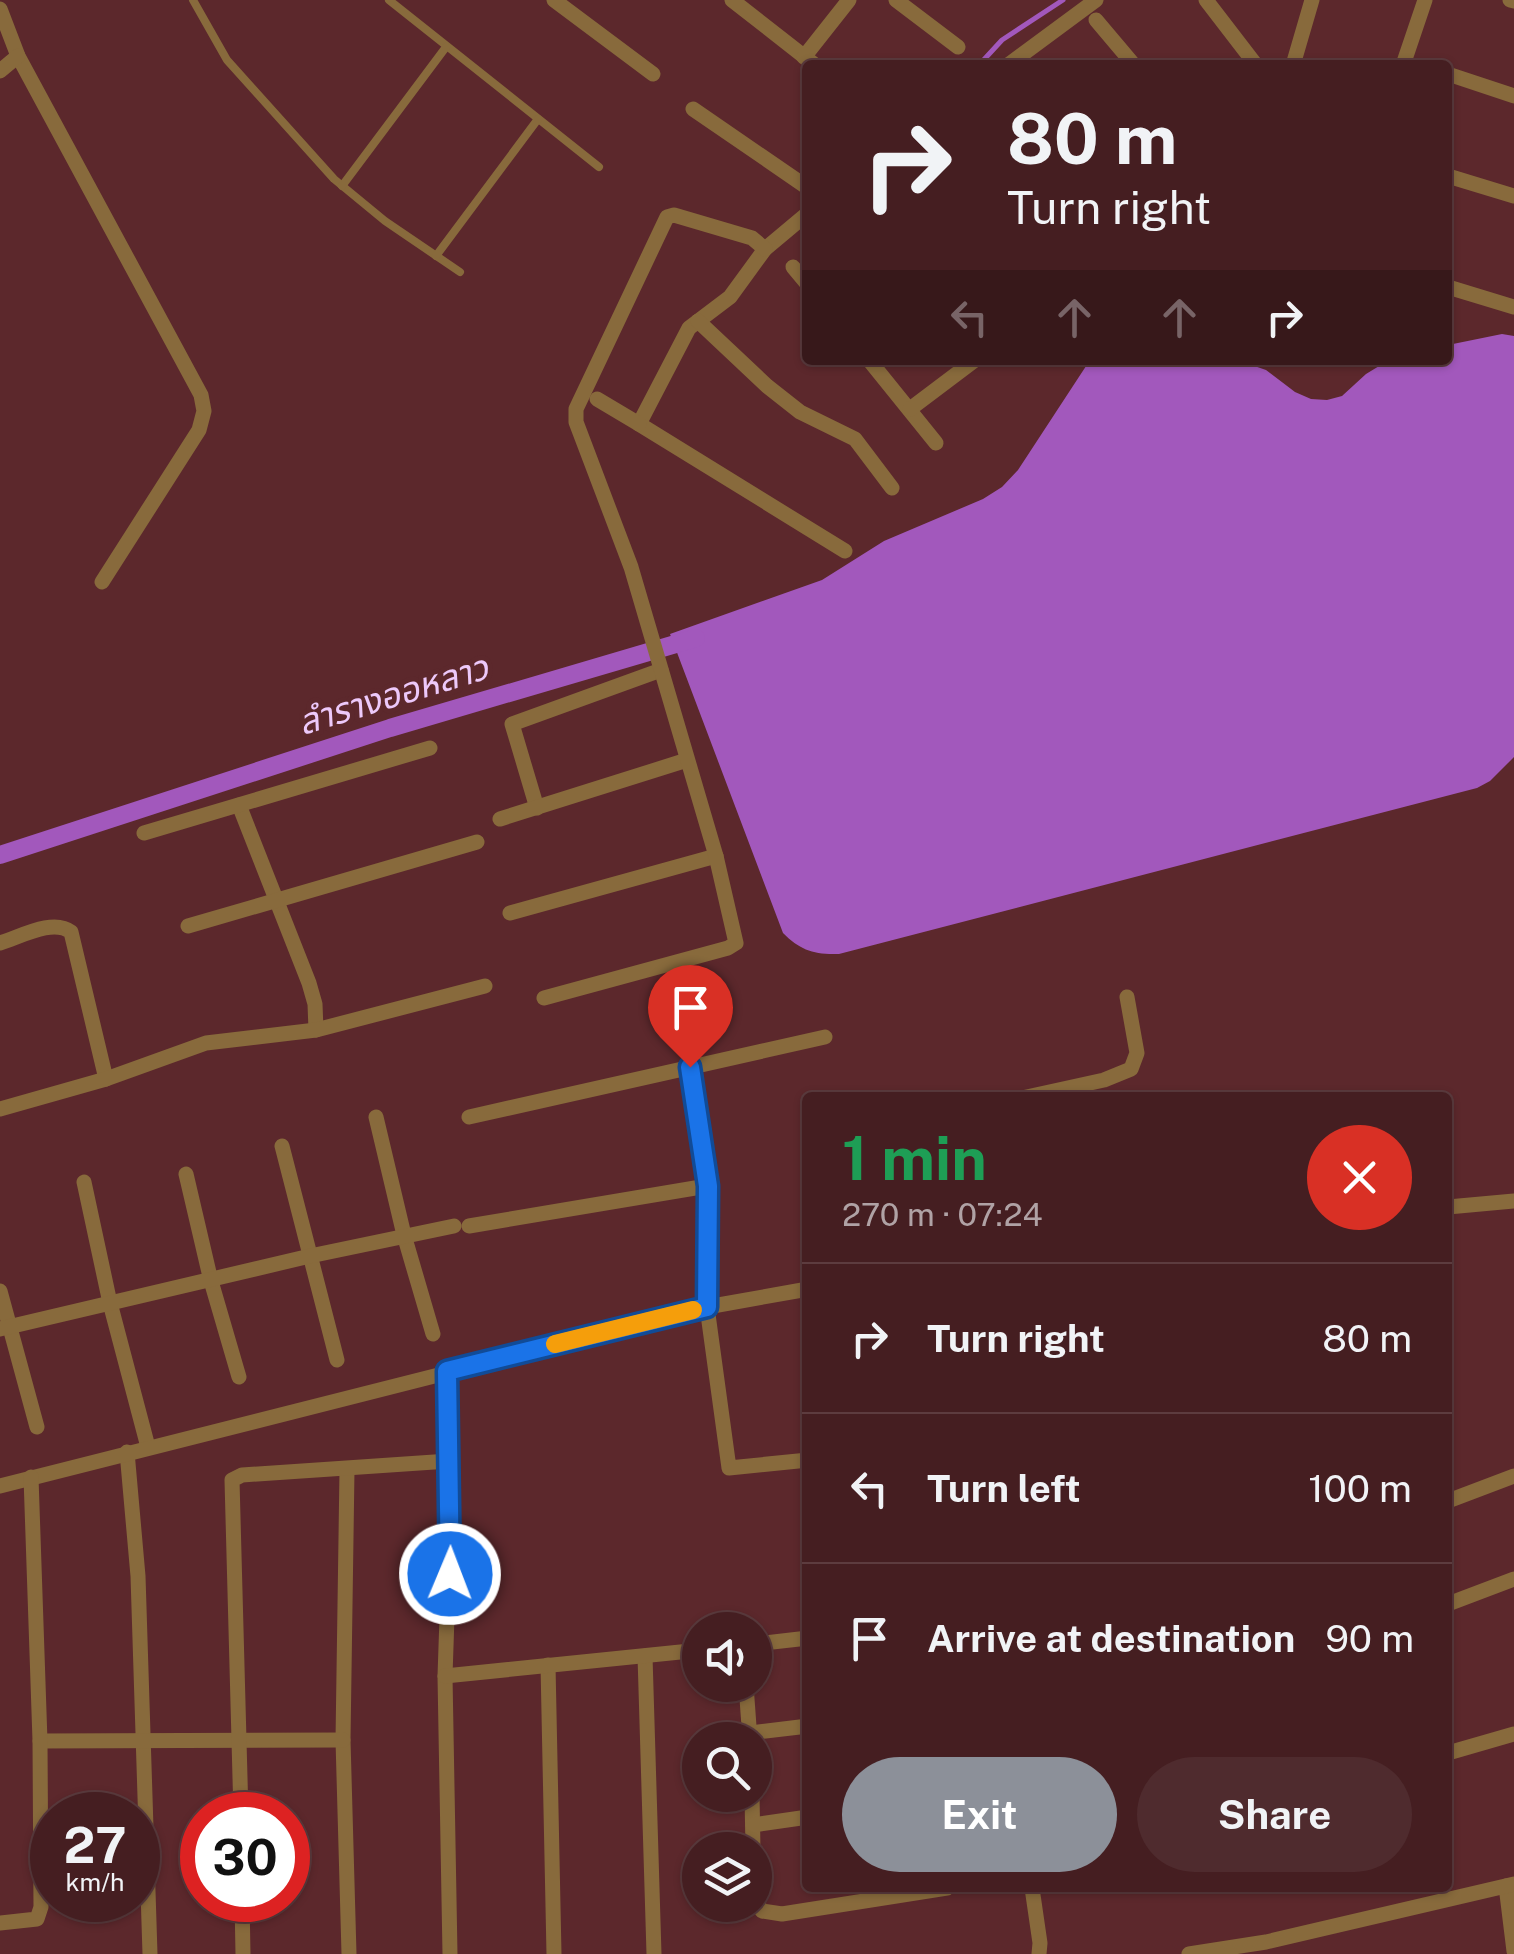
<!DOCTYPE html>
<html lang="en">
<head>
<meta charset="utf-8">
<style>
	body { margin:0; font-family:"Public Sans","Noto Sans Thai",sans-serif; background:#4f2b2e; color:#f1f3f6; height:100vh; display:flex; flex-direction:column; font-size:38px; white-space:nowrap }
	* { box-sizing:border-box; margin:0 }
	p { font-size:32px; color:#b0a2a5 }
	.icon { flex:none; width:55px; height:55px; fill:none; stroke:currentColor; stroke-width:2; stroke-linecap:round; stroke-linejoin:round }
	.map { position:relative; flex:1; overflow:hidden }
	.panel { position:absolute; left:802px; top:1092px; width:650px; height:800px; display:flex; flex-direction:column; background:#451e21; border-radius:10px; box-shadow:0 2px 8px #0004,0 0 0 2px #5d3c3f }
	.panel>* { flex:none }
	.top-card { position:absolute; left:802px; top:60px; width:650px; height:305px; border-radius:10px; box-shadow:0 2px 8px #0004,0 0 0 2px #5d3c3f; background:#451e21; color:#f1f3f6; overflow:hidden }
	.fabs { position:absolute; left:682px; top:1612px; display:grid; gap:20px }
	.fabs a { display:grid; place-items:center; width:90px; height:90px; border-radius:50%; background:#451e21; box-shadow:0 2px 8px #0004,0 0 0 2px #5d3c3f; font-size:50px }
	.speed { position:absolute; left:30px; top:1792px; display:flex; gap:20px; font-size:50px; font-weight:700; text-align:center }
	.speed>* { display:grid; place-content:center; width:130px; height:130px; border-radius:50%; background:#451e21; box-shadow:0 2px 8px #0004,0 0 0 2px #5d3c3f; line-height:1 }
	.speed small { font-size:25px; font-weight:400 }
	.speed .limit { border:15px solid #d22; background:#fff; color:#111 }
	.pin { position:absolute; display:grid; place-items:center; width:85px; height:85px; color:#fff; margin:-102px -42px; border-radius:50% 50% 50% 0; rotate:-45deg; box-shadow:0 0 10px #0007 }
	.pin .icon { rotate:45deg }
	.me { position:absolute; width:110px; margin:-55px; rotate:1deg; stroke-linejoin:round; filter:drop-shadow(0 0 8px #0008) }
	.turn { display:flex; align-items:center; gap:35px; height:210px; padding:0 40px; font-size:45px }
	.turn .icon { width:130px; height:130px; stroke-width:2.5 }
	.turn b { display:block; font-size:70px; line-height:85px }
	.lanes { display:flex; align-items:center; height:95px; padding:0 40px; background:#0003; justify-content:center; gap:50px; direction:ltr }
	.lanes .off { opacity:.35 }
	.round { display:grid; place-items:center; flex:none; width:105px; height:105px; border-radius:52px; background:#4f2b2e }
	.summary { display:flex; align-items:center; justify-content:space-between; height:170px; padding:0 40px }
	h1 { font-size:60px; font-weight:700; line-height:75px; color:#1e9e55 }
	.primary-button { display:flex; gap:20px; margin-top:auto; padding:20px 40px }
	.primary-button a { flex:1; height:115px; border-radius:60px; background:#8c9099; color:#fff; font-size:40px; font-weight:700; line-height:115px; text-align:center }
	.primary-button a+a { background:#4f2b2e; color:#f1f3f6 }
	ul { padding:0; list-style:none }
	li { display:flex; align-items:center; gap:30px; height:150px; padding:0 40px; border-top:2px solid #5d3c3f }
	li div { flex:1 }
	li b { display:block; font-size:38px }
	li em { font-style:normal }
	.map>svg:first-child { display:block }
	.water { fill:#a258bc }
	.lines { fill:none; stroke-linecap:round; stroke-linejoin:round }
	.stream { stroke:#a258bc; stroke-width:5 }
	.canal { stroke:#a258bc; stroke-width:18 }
	.lane { stroke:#886a3c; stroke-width:8 }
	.street { stroke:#886a3c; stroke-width:15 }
	.route-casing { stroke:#114b97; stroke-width:25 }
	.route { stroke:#1a73e8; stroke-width:18 }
	.slow { stroke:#f59e0b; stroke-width:18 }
	.labels { text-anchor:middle; stroke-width:10; stroke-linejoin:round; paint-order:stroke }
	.water-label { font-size:35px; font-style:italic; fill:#edc9fa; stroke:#5c282c }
</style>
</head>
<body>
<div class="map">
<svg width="1514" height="1954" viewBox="0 0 1514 1954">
	<rect width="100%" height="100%" fill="#5c282c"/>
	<path class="water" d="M 1502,334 L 1514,336 L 1514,757 L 1490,781 L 1477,788 L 839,954 C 814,955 800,950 783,933 L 670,634 L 822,580 L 884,541 L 983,499 L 1002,487 L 1018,470 L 1090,360 L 1179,360 L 1193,365 L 1240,361 L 1266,370 L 1295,392 L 1311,399 L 1327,400 L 1342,396 L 1366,374 L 1389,360 L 1448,360 L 1448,345 Z"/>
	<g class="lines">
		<path class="stream" d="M 979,65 L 1002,40 L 1063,0"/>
		<path class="canal" d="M 0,855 L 390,728 L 696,638"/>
		<g class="lane">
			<path d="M 193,0 L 227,60 L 334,179 L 385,221 L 460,272"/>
			<path d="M 389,0 L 599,167"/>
			<path d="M 342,186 L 446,47"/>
			<path d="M 436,256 L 538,119"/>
		</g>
		<g class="street">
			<path d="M 554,0 L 653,74"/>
			<path d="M 732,0 L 815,65"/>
			<path d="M 896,0 L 958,47"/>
			<path d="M 1206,0 L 1256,65"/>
			<path d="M 1510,0 L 1514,1"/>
			<path d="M 0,9 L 18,56 L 201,395 L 204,411 L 199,430 L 102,582"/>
			<path d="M 1096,20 L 1134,65"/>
			<path d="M 804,57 L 849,0"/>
			<path d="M 1008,65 L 1096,0"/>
			<path d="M 1293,65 L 1312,0"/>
			<path d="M 1403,65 L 1425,0"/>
			<path d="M 0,71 L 18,56"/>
			<path d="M 1448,74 L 1514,96"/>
			<path d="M 693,109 L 808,188"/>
			<path d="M 1448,176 L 1514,196"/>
			<path d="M 808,213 L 765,249 L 730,297 L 689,328 L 639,424 L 845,551"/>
			<path d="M 793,267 L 808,285"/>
			<path d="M 1448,287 L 1514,307"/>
			<path d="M 698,321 L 767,386 L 800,412 L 855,439 L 892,488"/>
			<path d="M 869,360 L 936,443"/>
			<path d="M 597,399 L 639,424"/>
			<path d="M 910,409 L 975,360"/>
			<path d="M 239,805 L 309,983 L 315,1004 L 316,1030"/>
			<path d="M 537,808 L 512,724 L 661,670"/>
			<path d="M 500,819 L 687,760"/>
			<path d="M 144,833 L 430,748"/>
			<path d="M 510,913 L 716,856"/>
			<path d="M 188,926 L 477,842"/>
			<path d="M 0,943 C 20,937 53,918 71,932 L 106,1079"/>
			<path d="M 544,998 L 728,948 L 736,943 L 716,856 L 631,567 L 576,422 L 576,409 L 667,217 L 674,215 L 752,238 L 765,249"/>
			<path d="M 690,1067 L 707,1186 L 707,1307 L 729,1468 L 808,1460"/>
			<path d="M 956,1098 L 962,1098"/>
			<path d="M 1022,1098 L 1104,1080 L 1131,1069 L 1137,1053 L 1127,997"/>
			<path d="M 0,1109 L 106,1079 L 206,1043 L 316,1030 L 485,986"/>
			<path d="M 376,1117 L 404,1235 L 433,1334"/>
			<path d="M 469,1117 L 825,1037"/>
			<path d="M 282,1146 L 337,1360"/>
			<path d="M 186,1174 L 211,1281 L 239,1377"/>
			<path d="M 84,1182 L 110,1303 L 148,1447"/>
			<path d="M 1448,1207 L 1514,1201"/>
			<path d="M 469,1226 L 707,1186"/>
			<path d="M 0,1291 L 37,1427"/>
			<path d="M 0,1329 L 310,1256 L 454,1226"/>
			<path d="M 447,1371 L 451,1499 L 445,1676 L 450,1954"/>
			<path d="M 127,1452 L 138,1576 L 150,1954"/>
			<path d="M 347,1470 L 343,1740 L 349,1954"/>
			<path d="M 0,1486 L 707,1307 L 808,1289"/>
			<path d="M 1448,1501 L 1514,1476"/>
			<path d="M 1448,1604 L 1514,1579"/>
			<path d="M 755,1644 L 808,1638"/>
			<path d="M 645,1656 L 654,1954"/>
			<path d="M 548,1665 L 554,1954"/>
			<path d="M 445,1676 L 700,1650"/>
			<path d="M 746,1685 L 750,1740"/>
			<path d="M 750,1733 L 808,1726"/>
			<path d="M 40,1741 L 343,1740"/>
			<path d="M 1448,1753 L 1514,1734"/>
			<path d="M 752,1795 L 753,1850"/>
			<path d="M 241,1815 L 232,1480 L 242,1475 L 449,1461"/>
			<path d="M 753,1825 L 808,1817"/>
			<path d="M 1506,1886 L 1514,1951"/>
			<path d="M 1032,1888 L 1040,1943 L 1039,1954"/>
			<path d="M 242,1900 L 243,1954"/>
			<path d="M 755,1900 L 762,1911 L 782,1914 L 947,1888"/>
			<path d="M 0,1923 L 37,1919 L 41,1907 L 40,1741 L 31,1477"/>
			<path d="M 1189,1954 L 1266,1942 L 1514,1884"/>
		</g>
	</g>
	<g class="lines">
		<g class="route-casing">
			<path id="route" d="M 450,1574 L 447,1371 L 707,1307 L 708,1186 L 690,1067"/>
		</g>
		<use href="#route" class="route"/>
		<path class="slow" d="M 555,1344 L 693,1310"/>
	</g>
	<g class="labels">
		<g class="water-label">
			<text transform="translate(393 695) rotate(-17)" y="12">ลำรางออหลาว</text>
		</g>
	</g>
</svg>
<div class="fabs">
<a><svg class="icon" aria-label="sound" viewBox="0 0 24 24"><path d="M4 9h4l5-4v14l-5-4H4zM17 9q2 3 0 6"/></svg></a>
<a><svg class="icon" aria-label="search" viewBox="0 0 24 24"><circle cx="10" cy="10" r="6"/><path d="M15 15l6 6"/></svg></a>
<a><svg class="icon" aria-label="layers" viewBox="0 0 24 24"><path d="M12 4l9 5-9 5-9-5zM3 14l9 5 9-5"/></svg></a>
</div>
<div class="speed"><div>27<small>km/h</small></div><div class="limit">30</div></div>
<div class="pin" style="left:690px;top:1067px;background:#d93025"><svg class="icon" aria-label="arrive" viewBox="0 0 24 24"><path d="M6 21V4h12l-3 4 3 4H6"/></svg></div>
<svg class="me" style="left:450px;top:1574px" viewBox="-20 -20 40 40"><circle r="17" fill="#1a73e8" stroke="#fff" stroke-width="3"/><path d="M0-11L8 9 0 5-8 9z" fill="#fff"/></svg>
<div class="top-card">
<div class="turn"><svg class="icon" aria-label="right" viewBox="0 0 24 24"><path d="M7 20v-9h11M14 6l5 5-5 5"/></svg><div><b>80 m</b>Turn right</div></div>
<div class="lanes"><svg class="icon off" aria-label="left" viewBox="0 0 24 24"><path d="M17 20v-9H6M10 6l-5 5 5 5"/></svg><svg class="icon off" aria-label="ahead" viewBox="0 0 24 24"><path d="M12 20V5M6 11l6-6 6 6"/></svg><svg class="icon off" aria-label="ahead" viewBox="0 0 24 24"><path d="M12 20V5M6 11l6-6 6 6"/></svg><svg class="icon" aria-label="right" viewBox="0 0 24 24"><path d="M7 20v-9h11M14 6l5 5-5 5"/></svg></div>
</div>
<section class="panel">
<div class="summary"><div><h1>1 min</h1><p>270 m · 07:24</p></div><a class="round" style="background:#d93025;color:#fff"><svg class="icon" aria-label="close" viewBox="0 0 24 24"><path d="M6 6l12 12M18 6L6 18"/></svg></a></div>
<ul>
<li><svg class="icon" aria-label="right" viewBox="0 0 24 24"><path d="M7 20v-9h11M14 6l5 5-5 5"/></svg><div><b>Turn right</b></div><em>80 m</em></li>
<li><svg class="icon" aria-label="left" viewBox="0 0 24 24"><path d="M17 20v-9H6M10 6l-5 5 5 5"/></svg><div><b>Turn left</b></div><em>100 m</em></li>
<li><svg class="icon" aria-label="arrive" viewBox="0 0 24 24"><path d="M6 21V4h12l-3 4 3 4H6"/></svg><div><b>Arrive at destination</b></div><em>90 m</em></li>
</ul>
<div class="primary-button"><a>Exit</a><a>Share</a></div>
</section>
</div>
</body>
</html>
